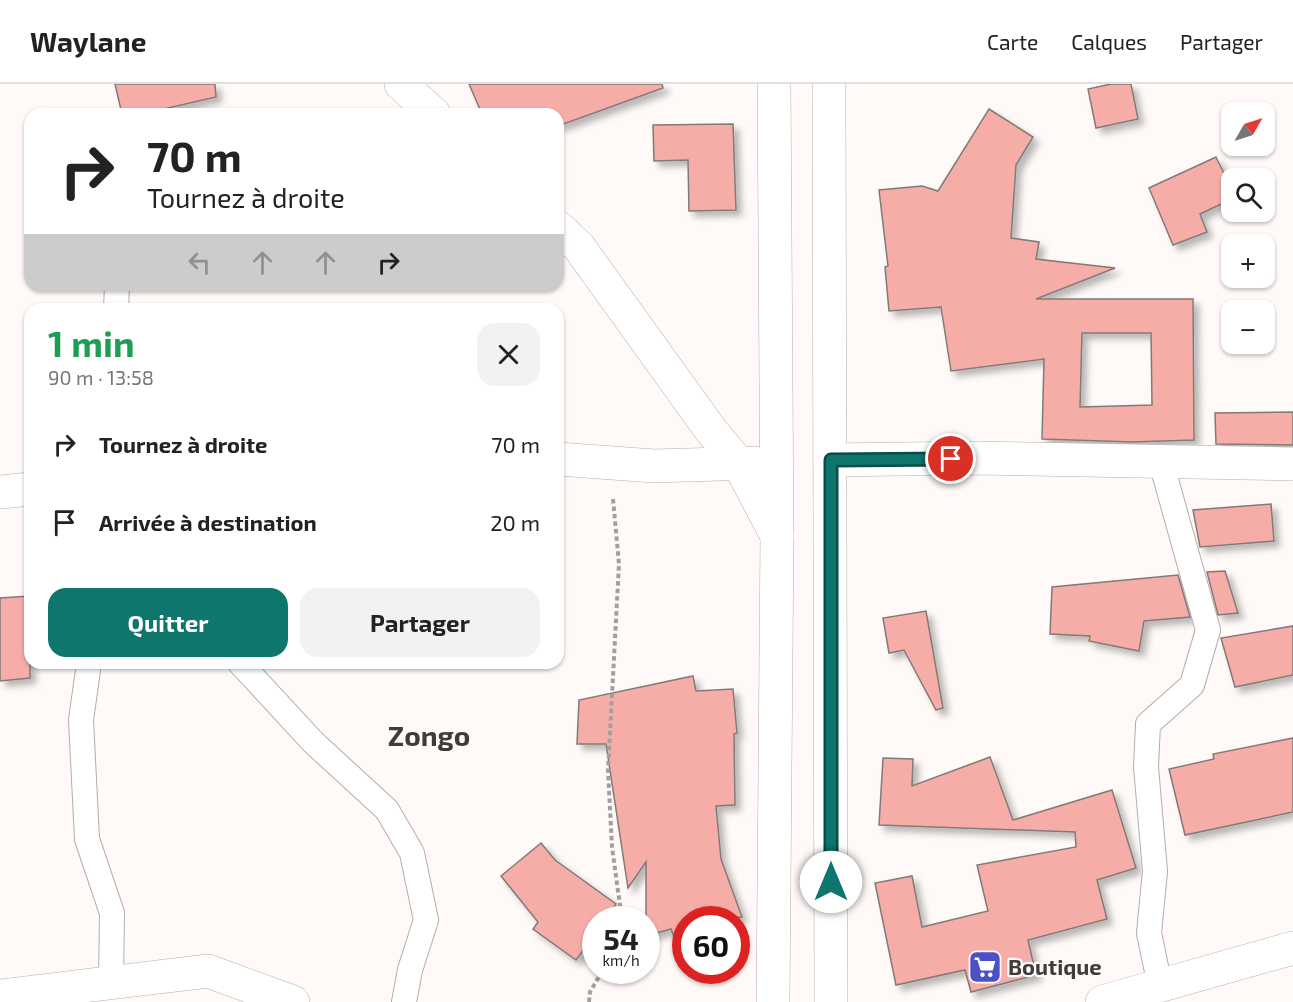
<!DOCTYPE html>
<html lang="fr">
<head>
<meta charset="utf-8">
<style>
	body { margin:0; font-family:"Exo 2",sans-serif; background:#f2f2f2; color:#222; height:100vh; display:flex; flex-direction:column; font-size:22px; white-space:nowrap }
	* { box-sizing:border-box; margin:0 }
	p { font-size:20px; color:#767676 }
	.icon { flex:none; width:33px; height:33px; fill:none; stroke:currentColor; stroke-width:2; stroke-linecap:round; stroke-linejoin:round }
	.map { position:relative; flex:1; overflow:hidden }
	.side { position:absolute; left:24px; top:219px; width:540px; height:366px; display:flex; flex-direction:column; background:#fff; border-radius:18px; box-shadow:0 2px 4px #0004 }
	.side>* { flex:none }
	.hud { position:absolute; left:24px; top:24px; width:540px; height:183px; border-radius:18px; box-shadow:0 2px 4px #0004; background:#fff; color:#222; overflow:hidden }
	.needle { width:39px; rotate:51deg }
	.buttons { position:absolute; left:1221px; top:18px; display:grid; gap:12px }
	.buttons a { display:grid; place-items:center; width:54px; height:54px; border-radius:12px; background:#fff; box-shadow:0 2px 4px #0004; font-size:30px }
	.speed { position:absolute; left:582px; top:822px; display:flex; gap:12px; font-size:30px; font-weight:700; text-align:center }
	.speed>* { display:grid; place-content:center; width:78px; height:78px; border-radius:50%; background:#fff; box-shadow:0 2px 4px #0004; line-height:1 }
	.speed small { font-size:15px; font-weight:400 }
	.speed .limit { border:9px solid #d22; background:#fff; color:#111 }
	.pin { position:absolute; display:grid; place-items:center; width:51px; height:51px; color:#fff; margin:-26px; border:3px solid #fff; border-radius:50%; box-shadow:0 2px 6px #0007 }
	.me { position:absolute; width:66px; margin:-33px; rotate:0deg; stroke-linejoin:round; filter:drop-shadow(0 0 4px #0008) }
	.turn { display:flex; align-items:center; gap:21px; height:126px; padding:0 24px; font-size:27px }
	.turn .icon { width:78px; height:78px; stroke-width:2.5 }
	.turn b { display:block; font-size:42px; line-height:51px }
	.lanes { display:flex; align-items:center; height:57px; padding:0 24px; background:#0003; justify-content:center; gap:30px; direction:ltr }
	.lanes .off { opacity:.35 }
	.round { display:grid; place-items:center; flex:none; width:63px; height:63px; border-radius:18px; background:#f2f2f2 }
	.overview { display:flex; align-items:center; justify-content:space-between; height:102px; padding:0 24px }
	h1 { font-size:36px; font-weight:700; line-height:45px; color:#1e9e55 }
	.primary-button { display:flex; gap:12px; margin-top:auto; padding:12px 24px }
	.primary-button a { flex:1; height:69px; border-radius:18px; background:#0f766e; color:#fff; font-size:24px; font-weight:700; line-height:69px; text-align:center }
	.primary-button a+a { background:#f2f2f2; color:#222 }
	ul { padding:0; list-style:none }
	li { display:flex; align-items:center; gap:18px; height:78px; padding:0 24px }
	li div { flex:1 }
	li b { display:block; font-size:22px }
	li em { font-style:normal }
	header { display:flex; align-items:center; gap:36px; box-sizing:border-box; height:84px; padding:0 30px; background:#fff; border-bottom:2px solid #e0e0e0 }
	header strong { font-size:28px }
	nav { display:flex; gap:33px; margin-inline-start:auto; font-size:21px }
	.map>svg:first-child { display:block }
	.building { fill:#f6ada8; stroke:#827a79; stroke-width:1.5; fill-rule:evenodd; filter:url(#shadow) }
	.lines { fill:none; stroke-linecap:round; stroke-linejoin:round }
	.service-casing { stroke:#b4adaa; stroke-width:26 }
	.minor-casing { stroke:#b4adaa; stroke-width:34 }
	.secondary-casing { stroke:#b4adaa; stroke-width:34 }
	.primary-casing { stroke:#b4adaa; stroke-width:34 }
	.path { stroke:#a39f9e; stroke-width:4; stroke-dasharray:4.5 3; stroke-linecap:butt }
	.service { stroke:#fff; stroke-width:24 }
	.minor { stroke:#fff; stroke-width:33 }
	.secondary { stroke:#fff; stroke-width:33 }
	.primary { stroke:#fff; stroke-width:33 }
	.route-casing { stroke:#0a4d48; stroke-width:15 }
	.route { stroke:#0f766e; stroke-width:10 }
	.labels { text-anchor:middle; stroke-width:4.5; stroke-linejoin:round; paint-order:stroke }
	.poi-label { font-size:22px; font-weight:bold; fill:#3f3c3b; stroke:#fffaf8; text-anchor:start }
	.district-label { font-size:28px; font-weight:bold; fill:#3f3c3b; stroke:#fffaf8 }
</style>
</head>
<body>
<header>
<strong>Waylane</strong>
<nav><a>Carte</a><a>Calques</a><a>Partager</a></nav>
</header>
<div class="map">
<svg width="1293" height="918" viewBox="0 0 1293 918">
	<defs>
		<filter id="shadow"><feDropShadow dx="5.5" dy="5.5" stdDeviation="3" flood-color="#0004"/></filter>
	</defs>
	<rect width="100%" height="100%" fill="#fffaf8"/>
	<g class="building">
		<path d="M 115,0 L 215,0 L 216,13 L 142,30 L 122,30 Z"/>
		<path d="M 469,0 L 662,0 L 663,4 L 558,42 L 558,30 L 482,30 Z"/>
		<path d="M 1111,0 L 1131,0 L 1138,35 L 1096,44 L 1088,5 Z"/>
		<path d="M 989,25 L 1033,53 L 1016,81 L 1011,154 L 1039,158 L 1036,175 L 1115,184 L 1036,215 L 1193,215 L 1194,356 L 1132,358 L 1042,355 L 1044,275 L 951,287 L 941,223 L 889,227 L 885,183 L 888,182 L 879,106 L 922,102 L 938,107 ZM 1082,249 L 1151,249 L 1152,321 L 1080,323 Z"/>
		<path d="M 733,40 L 736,126 L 689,127 L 688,76 L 654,77 L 653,41 Z"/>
		<path d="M 1216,73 L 1232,106 L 1232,115 L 1200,130 L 1207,148 L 1173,161 L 1149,104 Z"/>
		<path d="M 1293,328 L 1293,361 L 1216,360 L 1215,329 Z"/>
		<path d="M 1271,420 L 1274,457 L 1200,463 L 1193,426 Z"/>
		<path d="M 1225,487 L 1238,529 L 1218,531 L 1207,488 Z"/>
		<path d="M 1178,491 L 1190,533 L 1144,537 L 1139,567 L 1089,557 L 1090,552 L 1050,550 L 1052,503 Z"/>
		<path d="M 30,512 L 30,594 L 0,597 L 0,514 Z"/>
		<path d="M 926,527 L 943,624 L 936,626 L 904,566 L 889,569 L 883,534 Z"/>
		<path d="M 1293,542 L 1293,591 L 1235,603 L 1221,554 Z"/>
		<path d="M 693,592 L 696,607 L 733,605 L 737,649 L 734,650 L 735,721 L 716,722 L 721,775 L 742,833 L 686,836 L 686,853 L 674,853 L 671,845 L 646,852 L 646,778 L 628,804 L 606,660 L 577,660 L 579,616 Z"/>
		<path d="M 1293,654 L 1293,728 L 1185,751 L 1169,685 L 1214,675 L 1213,670 Z"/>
		<path d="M 990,673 L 1013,736 L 1112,706 L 1136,784 L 1097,796 L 1107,835 L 1028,856 L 1036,891 L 971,908 L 965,886 L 896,901 L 875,799 L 912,792 L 922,843 L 988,827 L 977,781 L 1076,763 L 1075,748 L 879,741 L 883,674 L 913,675 L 912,702 Z"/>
		<path d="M 541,759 L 555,776 L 616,820 L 605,836 L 596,836 L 596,849 L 576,876 L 533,845 L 538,838 L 501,792 Z"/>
	</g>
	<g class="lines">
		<g class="service-casing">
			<g id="service">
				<path d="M 116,225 L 117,201"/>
				<path d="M 89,579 L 81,636 L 87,755 L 112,829 L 111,899"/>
				<path d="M 240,579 L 313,658 L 387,726 L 412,769 L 426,836 L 410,886 L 404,918"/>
				<path d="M 1160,902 L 1149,849 L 1155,787 L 1146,683 L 1148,640 L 1192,601 L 1208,546 L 1161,378"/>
			</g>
		</g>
		<g class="minor-casing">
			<g id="minor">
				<path d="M 401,0 L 434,30"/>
				<path d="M 558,143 L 579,163 L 710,345 L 739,380 L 777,452"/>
				<path d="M 558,375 L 654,382 L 754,379"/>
				<path d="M 831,376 L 975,374 L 1293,380"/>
				<path d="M 0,408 L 30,405"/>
				<path d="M 0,912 L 208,887 L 293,918"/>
			</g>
		</g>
		<g class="secondary-casing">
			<path id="secondary" d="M 1102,918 L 1293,864"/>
		</g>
		<g class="primary-casing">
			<g id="primary">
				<path d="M 829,0 L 831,918"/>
				<path d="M 773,918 L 777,452 L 774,0"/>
			</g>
		</g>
		<g class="path">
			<path d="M 613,415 L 619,480 L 608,686 L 612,763 L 622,836"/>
			<path d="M 589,918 L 590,908 L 603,886"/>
		</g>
		<use href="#service" class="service"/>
		<use href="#minor" class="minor"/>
		<use href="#secondary" class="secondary"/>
		<use href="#primary" class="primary"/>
	</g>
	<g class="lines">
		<g class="route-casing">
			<path id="route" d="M 831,798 L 831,376 L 951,375"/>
		</g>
		<use href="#route" class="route"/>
	</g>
	<defs>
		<g id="supermarket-square" transform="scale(1.725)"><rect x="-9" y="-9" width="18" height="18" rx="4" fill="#4d51c7" stroke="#fffaf8"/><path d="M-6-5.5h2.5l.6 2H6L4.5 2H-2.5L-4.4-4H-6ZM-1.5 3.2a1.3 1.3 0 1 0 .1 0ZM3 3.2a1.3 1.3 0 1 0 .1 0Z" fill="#fff"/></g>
	</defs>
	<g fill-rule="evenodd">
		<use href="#supermarket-square" x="985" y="883"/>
	</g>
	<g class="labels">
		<g class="poi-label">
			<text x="1008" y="891">Boutique</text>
		</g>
		<g class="district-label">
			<text x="429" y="662">Zongo</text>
		</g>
	</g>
</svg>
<div class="buttons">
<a><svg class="needle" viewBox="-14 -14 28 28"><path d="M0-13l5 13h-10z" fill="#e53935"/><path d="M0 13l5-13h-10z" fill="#767676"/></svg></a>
<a><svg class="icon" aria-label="search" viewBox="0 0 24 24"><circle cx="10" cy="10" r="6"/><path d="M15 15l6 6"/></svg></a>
<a>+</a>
<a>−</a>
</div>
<div class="speed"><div>54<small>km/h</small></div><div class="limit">60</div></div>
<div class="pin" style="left:951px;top:375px;background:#d93025"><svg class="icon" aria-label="arrive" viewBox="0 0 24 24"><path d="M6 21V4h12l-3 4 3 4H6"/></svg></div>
<svg class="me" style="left:831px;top:798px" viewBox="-20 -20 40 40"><circle r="19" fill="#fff"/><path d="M0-13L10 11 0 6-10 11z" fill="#0f766e"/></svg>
<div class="hud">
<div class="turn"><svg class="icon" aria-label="right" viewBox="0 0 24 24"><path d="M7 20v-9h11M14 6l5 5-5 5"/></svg><div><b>70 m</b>Tournez à droite</div></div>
<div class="lanes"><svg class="icon off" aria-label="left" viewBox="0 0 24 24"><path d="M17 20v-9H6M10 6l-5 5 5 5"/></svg><svg class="icon off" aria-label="ahead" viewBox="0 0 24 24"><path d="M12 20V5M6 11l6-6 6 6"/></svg><svg class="icon off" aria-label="ahead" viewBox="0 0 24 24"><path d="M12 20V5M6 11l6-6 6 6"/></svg><svg class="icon" aria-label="right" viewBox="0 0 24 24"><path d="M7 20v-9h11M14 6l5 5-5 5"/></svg></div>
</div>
<section class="side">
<div class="overview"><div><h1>1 min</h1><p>90 m · 13:58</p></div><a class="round"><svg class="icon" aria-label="close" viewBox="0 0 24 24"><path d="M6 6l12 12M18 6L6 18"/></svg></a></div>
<ul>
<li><svg class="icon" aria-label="right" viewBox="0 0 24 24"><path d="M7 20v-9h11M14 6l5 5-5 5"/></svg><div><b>Tournez à droite</b></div><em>70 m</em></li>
<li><svg class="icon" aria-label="arrive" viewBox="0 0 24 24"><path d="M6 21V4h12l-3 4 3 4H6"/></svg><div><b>Arrivée à destination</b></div><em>20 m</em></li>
</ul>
<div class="primary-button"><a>Quitter</a><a>Partager</a></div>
</section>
</div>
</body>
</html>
